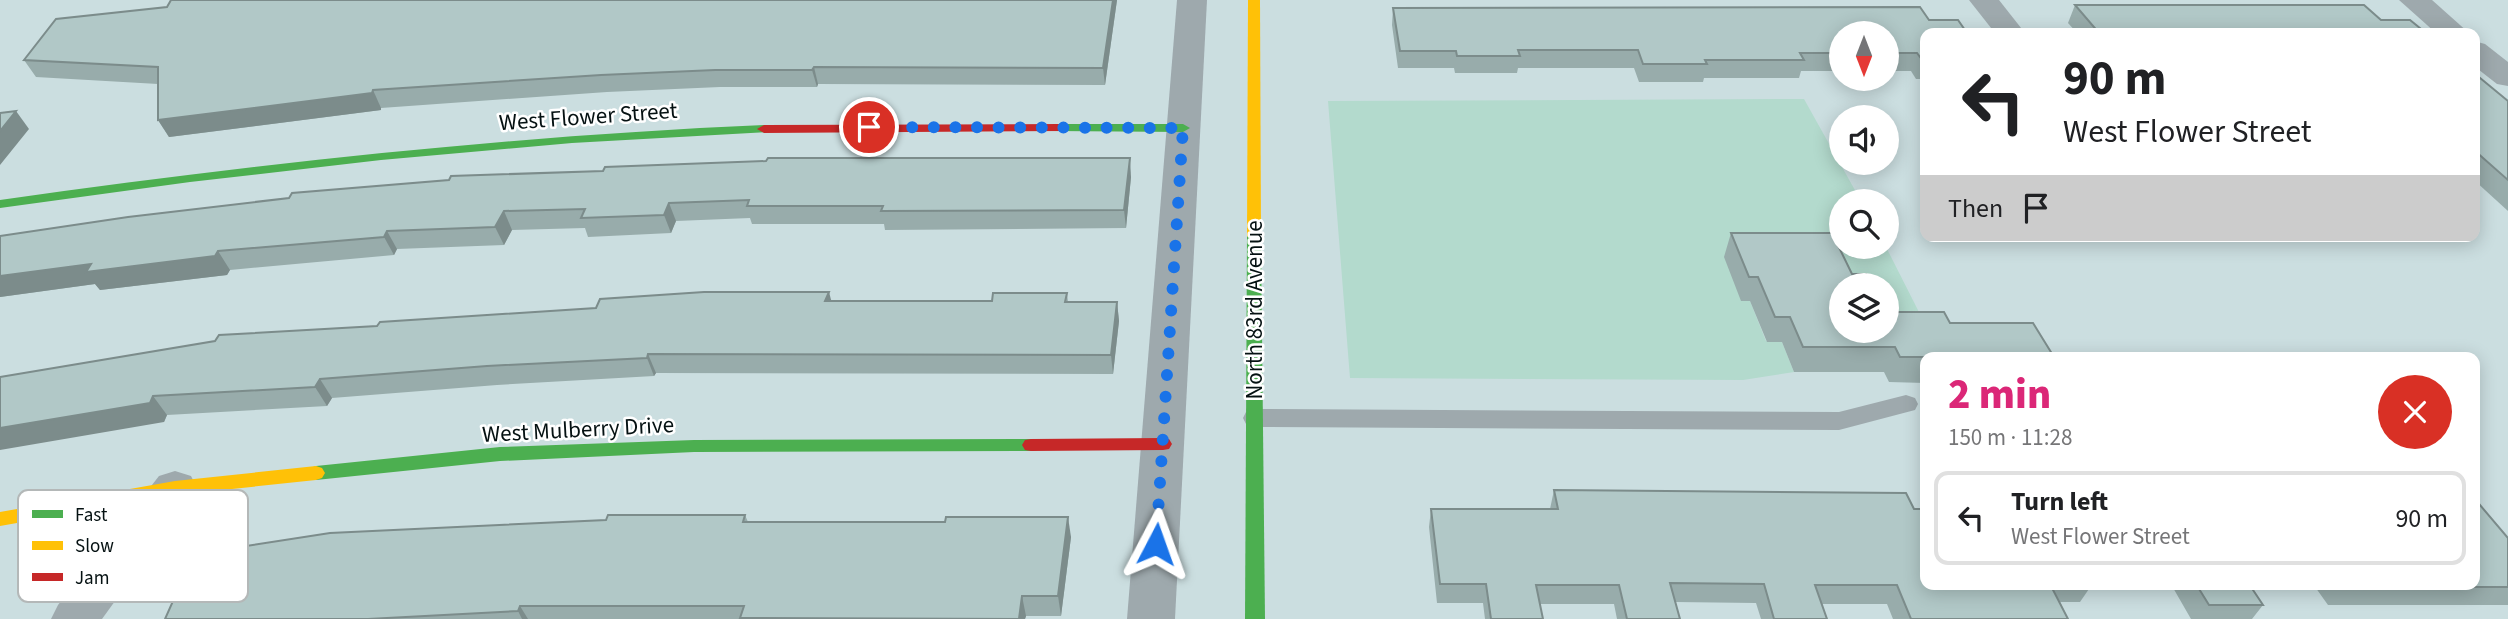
<!DOCTYPE html>
<html lang="en">
<head>
<meta charset="utf-8">
<style>
	body { margin:0; font-family:"Source Sans 3",sans-serif; background:#f2f2f2; color:#202124; height:100vh; display:flex; flex-direction:column; font-size:26px; white-space:nowrap }
	* { box-sizing:border-box; margin:0 }
	p { font-size:23px; color:#757577 }
	.icon { flex:none; width:38px; height:38px; fill:none; stroke:currentColor; stroke-width:2; stroke-linecap:round; stroke-linejoin:round }
	.map { position:relative; flex:1; overflow:hidden }
	.drawer { position:absolute; left:1920px; top:352px; width:560px; height:238px; display:flex; flex-direction:column; background:#fff; border-radius:14px; box-shadow:0 4px 18px #0003 }
	.drawer>* { flex:none }
	.top-card { position:absolute; left:1920px; top:28px; width:560px; height:214px; border-radius:14px; box-shadow:0 4px 18px #0003; background:#fff; color:#202124; overflow:hidden }
	.needle { width:46px; rotate:180deg }
	.controls { position:absolute; left:1829px; top:21px; display:grid; gap:14px }
	.controls a { display:grid; place-items:center; width:70px; height:70px; border-radius:50%; background:#fff; box-shadow:0 4px 18px #0003; font-size:35px }
	.pin { position:absolute; display:grid; place-items:center; width:60px; height:60px; color:#fff; margin:-30px; border:4px solid #fff; border-radius:50%; box-shadow:0 2px 7px #0007 }
	.me { position:absolute; width:77px; margin:-38px; rotate:4deg; stroke-linejoin:round; filter:drop-shadow(0 0 5px #0008) }
	.turn { display:flex; align-items:center; gap:24px; height:147px; padding:0 28px; font-size:32px }
	.turn .icon { width:91px; height:91px; stroke-width:2.5 }
	.turn b { display:block; font-size:49px; line-height:60px }
	.then { display:flex; align-items:center; height:66px; padding:0 28px; background:#0003; gap:14px; font-size:26px }
	.round { display:grid; place-items:center; flex:none; width:74px; height:74px; border-radius:37px; background:#f2f2f2 }
	.overview { display:flex; align-items:center; justify-content:space-between; height:119px; padding:0 28px }
	h1 { font-size:42px; font-weight:800; line-height:52px; color:#db2777 }
	ul { padding:0; list-style:none }
	li { display:flex; align-items:center; gap:21px; height:94px; margin:0 14px 10px; padding:0 14px; border:4px solid #e0e0e0; border-radius:14px }
	li div { flex:1 }
	li b { display:block; font-size:26px }
	li em { font-style:normal }
	.map>svg:first-child { display:block }
	.green { fill:#b3dacd }
	.lines { fill:none; stroke-linecap:round; stroke-linejoin:round }
	.lane { fill:#9ea9ad; fill-rule:evenodd }
	.street { fill:#9ea9ad; fill-rule:evenodd }
	.fast { fill:#4caf50; fill-rule:evenodd }
	.slow { fill:#ffc107; fill-rule:evenodd }
	.jam { fill:#c62828; fill-rule:evenodd }
	.wall { fill:#98acab }
	.shaded-wall { fill:#7c8c8b }
	.building { fill:#b1c8c7; stroke:#7c8c8b; stroke-width:2 }
	.route { stroke:#1a73e8; stroke-width:12; stroke-dasharray:0 21.6 }
	.labels { text-anchor:middle; stroke-width:5; stroke-linejoin:round; paint-order:stroke }
	.street-label { font-size:23px; fill:#051112; stroke:#fff }
	.key { fill:#fff; stroke:#b4b8b8; stroke-width:2 }
	.key-label { font-size:19px; fill:#051112 }
</style>
</head>
<body>
<div class="map">
<svg width="2508" height="619" viewBox="0 0 2508 619">
	<rect width="100%" height="100%" fill="#cbdee0"/>
	<path class="green" d="M 1804,99 L 1861,201 L 1841,201 L 1841,247 L 1886,247 L 1924,322 L 1887,322 L 1886,285 L 1841,285 L 1741,301 L 1750,301 L 1766,341 L 1782,342 L 1794,372 L 1743,380 L 1350,378 L 1328,101 Z"/>
	<g class="lines">
		<path class="lane" d="M 1906,395 L 1915,398 L 1918,404 L 1915,410 L 1839,430 L 1255,427 L 1246,424 L 1243,418 L 1246,412 L 1255,409 L 1839,412 Z"/>
		<g class="street">
			<path d="M 1177,0 L 1207,0 L 1175,619 L 1127,619 Z"/>
			<path d="M 1969,0 L 1999,0 L 2025,33 L 1995,33 Z"/>
			<path d="M 2399,0 L 2432,0 L 2469,33 L 2436,33 Z"/>
			<path d="M 2474,41 L 2485,44 L 2508,62 L 2508,86 L 2497,84 L 2474,66 Z"/>
			<path d="M 175,471 L 191,476 L 197,488 L 102,619 L 51,619 L 58,605 L 159,476 Z"/>
		</g>
		<g class="fast">
			<path d="M 1058,124 L 1183,124 L 1190,128 L 1183,132 L 1053,131 L 1051,128 Z"/>
			<path d="M 764,125 L 769,126 L 771,129 L 769,132 L 572,143 L 381,160 L 190,182 L 0,208 L 0,200 C 254,164 508,136 764,125 Z"/>
			<path d="M 1254,231 L 1261,236 L 1265,619 L 1245,619 L 1247,236 Z"/>
			<path d="M 1031,439 L 1037,440 L 1040,445 L 1037,450 L 1031,451 L 694,452 L 500,461 L 316,480 L 310,478 L 307,473 L 310,468 L 316,466 L 500,447 L 694,440 Z"/>
		</g>
		<g class="slow">
			<path d="M 1248,0 L 1260,0 L 1261,236 L 1254,241 L 1247,236 Z"/>
			<path d="M 316,466 L 322,468 L 325,473 L 322,478 L 316,480 L 175,495 L 0,526 L 0,512 L 175,481 Z"/>
		</g>
		<g class="jam">
			<path d="M 1058,124 L 1065,128 L 1063,131 L 764,133 L 757,129 L 764,125 Z"/>
			<path d="M 1163,438 L 1169,439 L 1172,444 L 1169,449 L 1163,450 L 1031,451 L 1025,450 L 1022,445 L 1025,440 L 1031,439 Z"/>
		</g>
	</g>
	<g class="wall">
		<path d="M 1117,0 L 1105,85 L 818,84 L 817,87 L 720,87 L 607,92 L 381,108 L 381,110 L 169,137 L 158,120 L 158,84 L 36,77 L 24,60 Z"/>
		<path d="M 2075,5 L 2381,20 L 2426,33 L 2077,33 L 2068,23 Z"/>
		<path d="M 1393,8 L 1925,33 L 1925,79 L 1916,79 L 1911,71 L 1886,71 L 1886,33 L 1841,33 L 1841,71 L 1801,71 L 1799,78 L 1704,78 L 1703,82 L 1639,82 L 1634,68 L 1518,68 L 1517,73 L 1455,73 L 1454,68 L 1398,68 L 1392,25 Z"/>
		<path d="M 2474,73 L 2508,101 L 2508,211 L 2474,180 Z"/>
		<path d="M 603,171 L 1131,177 L 1126,228 L 885,230 L 884,224 L 752,224 L 750,218 L 676,221 L 671,233 L 588,237 L 585,228 L 512,230 L 504,245 L 397,249 L 394,255 L 230,270 L 227,275 L 100,290 L 95,284 L 0,297 L 0,236 Z"/>
		<path d="M 1731,233 L 1841,285 L 1925,357 L 1925,383 L 1889,382 L 1884,372 L 1794,372 L 1782,342 L 1767,342 L 1750,301 L 1741,301 L 1724,257 Z"/>
		<path d="M 1067,293 L 1068,302 L 1117,302 L 1119,321 L 1113,374 L 656,373 L 654,376 L 497,385 L 332,398 L 327,406 L 167,415 L 164,422 L 0,377 L 992,301 Z"/>
		<path d="M 1554,490 L 1925,584 L 2249,584 L 2263,605 L 2252,619 L 2191,619 L 2172,586 L 2091,586 L 2080,602 L 2060,602 L 2068,619 L 1893,619 L 1887,604 L 1821,604 L 1827,619 L 1761,619 L 1756,603 L 1675,602 L 1680,619 L 1617,619 L 1614,604 L 1540,604 L 1543,619 L 1485,619 L 1483,603 L 1437,603 L 1429,527 L 1431,509 L 1550,509 Z"/>
		<path d="M 745,515 L 748,522 L 1071,537 L 1061,616 L 1026,616 L 1025,619 L 165,619 Z"/>
		<path d="M 2508,538 L 2508,605 L 2328,605 L 2313,584 L 2474,584 Z"/>
	</g>
	<g class="shaded-wall">
		<path d="M 1113,0 L 1117,0 L 1105,85 L 1103,68 Z"/>
		<path d="M 814,67 L 818,84 L 817,87 L 812,70 Z"/>
		<path d="M 373,90 L 381,108 L 381,110 L 169,137 L 158,120 Z"/>
		<path d="M 16,111 L 29,129 L 0,165 L 0,131 Z"/>
		<path d="M 1130,158 L 1131,177 L 1126,228 L 1124,210 Z"/>
		<path d="M 669,203 L 676,221 L 671,233 L 664,215 Z"/>
		<path d="M 504,211 L 512,230 L 504,245 L 495,227 Z"/>
		<path d="M 387,231 L 397,249 L 394,255 L 384,237 Z"/>
		<path d="M 218,251 L 230,270 L 227,275 L 100,290 L 95,284 L 0,297 L 0,276 L 91,264 Z"/>
		<path d="M 829,292 L 834,311 L 825,301 Z"/>
		<path d="M 1117,302 L 1119,321 L 1113,374 L 1111,355 Z"/>
		<path d="M 648,354 L 656,373 L 654,376 L 647,358 Z"/>
		<path d="M 320,379 L 332,398 L 327,406 L 315,387 Z"/>
		<path d="M 153,396 L 167,415 L 164,422 L 0,450 L 0,428 Z"/>
		<path d="M 1068,517 L 1071,537 L 1061,616 L 1058,596 Z"/>
		<path d="M 1022,596 L 1026,616 L 1025,619 L 1019,619 Z"/>
		<path d="M 520,606 L 528,619 L 522,619 L 518,611 Z"/>
	</g>
	<g class="building">
		<path d="M 171,0 L 1113,0 L 1103,68 L 814,67 L 812,70 L 715,70 L 601,75 L 373,90 L 372,93 L 158,120 L 158,67 L 24,60 L 56,19 L 167,7 Z"/>
		<path d="M 2075,5 L 2364,5 L 2381,20 L 2410,20 L 2426,33 L 2099,33 Z"/>
		<path d="M 1920,7 L 1929,20 L 1958,20 L 1967,33 L 1925,33 L 1925,61 L 1923,61 L 1917,53 L 1886,53 L 1886,33 L 1841,33 L 1841,53 L 1800,53 L 1804,60 L 1705,60 L 1707,64 L 1643,64 L 1638,50 L 1518,50 L 1520,56 L 1457,56 L 1456,51 L 1400,51 L 1393,8 Z"/>
		<path d="M 2474,73 L 2508,101 L 2508,180 L 2474,150 Z"/>
		<path d="M 16,111 L 0,131 L 0,113 Z"/>
		<path d="M 768,158 L 1130,158 L 1124,210 L 881,211 L 883,206 L 747,206 L 749,200 L 669,203 L 664,215 L 581,218 L 585,209 L 504,211 L 495,227 L 387,231 L 384,237 L 218,251 L 215,256 L 86,272 L 91,264 L 0,276 L 0,236 L 128,217 L 289,198 L 292,193 L 449,180 L 451,176 L 603,171 L 605,167 L 766,161 Z"/>
		<path d="M 1731,233 L 1832,233 L 1852,274 L 1866,274 L 1871,285 L 1841,285 L 1841,331 L 1886,331 L 1886,312 L 1944,312 L 1950,323 L 2033,323 L 2054,357 L 1900,357 L 1895,347 L 1803,347 L 1790,317 L 1775,317 L 1758,277 L 1749,277 Z"/>
		<path d="M 704,292 L 829,292 L 825,301 L 992,301 L 993,293 L 1067,293 L 1065,302 L 1117,302 L 1111,355 L 648,354 L 647,358 L 487,366 L 320,379 L 315,387 L 153,396 L 150,403 L 0,428 L 0,377 L 215,341 L 219,335 L 377,326 L 380,322 L 596,308 L 600,299 Z"/>
		<path d="M 1554,490 L 1906,493 L 1914,509 L 1925,509 L 1925,584 L 2050,584 L 2068,619 L 1911,619 L 1897,585 L 1815,585 L 1827,619 L 1774,619 L 1764,584 L 1670,583 L 1680,619 L 1627,619 L 1619,585 L 1536,585 L 1543,619 L 1491,619 L 1486,584 L 1440,584 L 1431,509 L 1558,509 Z"/>
		<path d="M 2474,498 L 2508,538 L 2508,587 L 2344,587 L 2342,584 L 2474,584 Z"/>
		<path d="M 608,515 L 745,515 L 743,522 L 945,522 L 946,517 L 1068,517 L 1058,596 L 1022,596 L 1019,619 L 740,618 L 744,606 L 520,606 L 518,611 L 368,619 L 165,619 L 194,554 L 330,533 L 606,520 Z"/>
		<path d="M 2196,584 L 2249,584 L 2263,605 L 2209,605 Z"/>
	</g>
	<g class="lines">
		<path class="route" d="M 869,127 L 1183,128 L 1156,544"/>
	</g>
	<g class="labels">
		<g class="street-label">
			<text transform="translate(588 116) rotate(-4)" y="8">West Flower Street</text>
			<text transform="translate(1254 310) rotate(-90)" y="8">North 83rd Avenue</text>
			<text transform="translate(578 429) rotate(-3)" y="8">West Mulberry Drive</text>
		</g>
	</g>
	<rect x="18" y="490" width="230" height="112" rx="10" class="key"/>
	<rect x="32" y="510" width="31" height="8" fill="#4caf50"/>
	<rect x="32" y="541" width="31" height="9" fill="#ffc107"/>
	<rect x="32" y="573" width="31" height="8" fill="#c62828"/>
	<g class="key-label">
		<text x="75" y="521">Fast</text>
		<text x="75" y="552">Slow</text>
		<text x="75" y="584">Jam</text>
	</g>
</svg>
<div class="controls">
<a><svg class="needle" viewBox="-14 -14 28 28"><path d="M0-13l5 13h-10z" fill="#e53935"/><path d="M0 13l5-13h-10z" fill="#757577"/></svg></a>
<a><svg class="icon" aria-label="sound" viewBox="0 0 24 24"><path d="M4 9h4l5-4v14l-5-4H4zM17 9q2 3 0 6"/></svg></a>
<a><svg class="icon" aria-label="search" viewBox="0 0 24 24"><circle cx="10" cy="10" r="6"/><path d="M15 15l6 6"/></svg></a>
<a><svg class="icon" aria-label="layers" viewBox="0 0 24 24"><path d="M12 4l9 5-9 5-9-5zM3 14l9 5 9-5"/></svg></a>
</div>
<div class="pin" style="left:869px;top:127px;background:#d93025"><svg class="icon" aria-label="arrive" viewBox="0 0 24 24"><path d="M6 21V4h12l-3 4 3 4H6"/></svg></div>
<svg class="me" style="left:1156px;top:544px" viewBox="-20 -20 40 40"><path d="M0-17L14 15 0 8-14 15z" fill="#1a73e8" stroke="#fff" stroke-width="4"/></svg>
<div class="top-card">
<div class="turn"><svg class="icon" aria-label="left" viewBox="0 0 24 24"><path d="M17 20v-9H6M10 6l-5 5 5 5"/></svg><div><b>90 m</b>West Flower Street</div></div>
<div class="then">Then<svg class="icon" aria-label="arrive" viewBox="0 0 24 24"><path d="M6 21V4h12l-3 4 3 4H6"/></svg></div>
</div>
<section class="drawer">
<div class="overview"><div><h1>2 min</h1><p>150 m · 11:28</p></div><a class="round" style="background:#d93025;color:#fff"><svg class="icon" aria-label="close" viewBox="0 0 24 24"><path d="M6 6l12 12M18 6L6 18"/></svg></a></div>
<ul>
<li><svg class="icon" aria-label="left" viewBox="0 0 24 24"><path d="M17 20v-9H6M10 6l-5 5 5 5"/></svg><div><b>Turn left</b><p>West Flower Street</p></div><em>90 m</em></li>
</ul>
</section>
</div>
</body>
</html>
